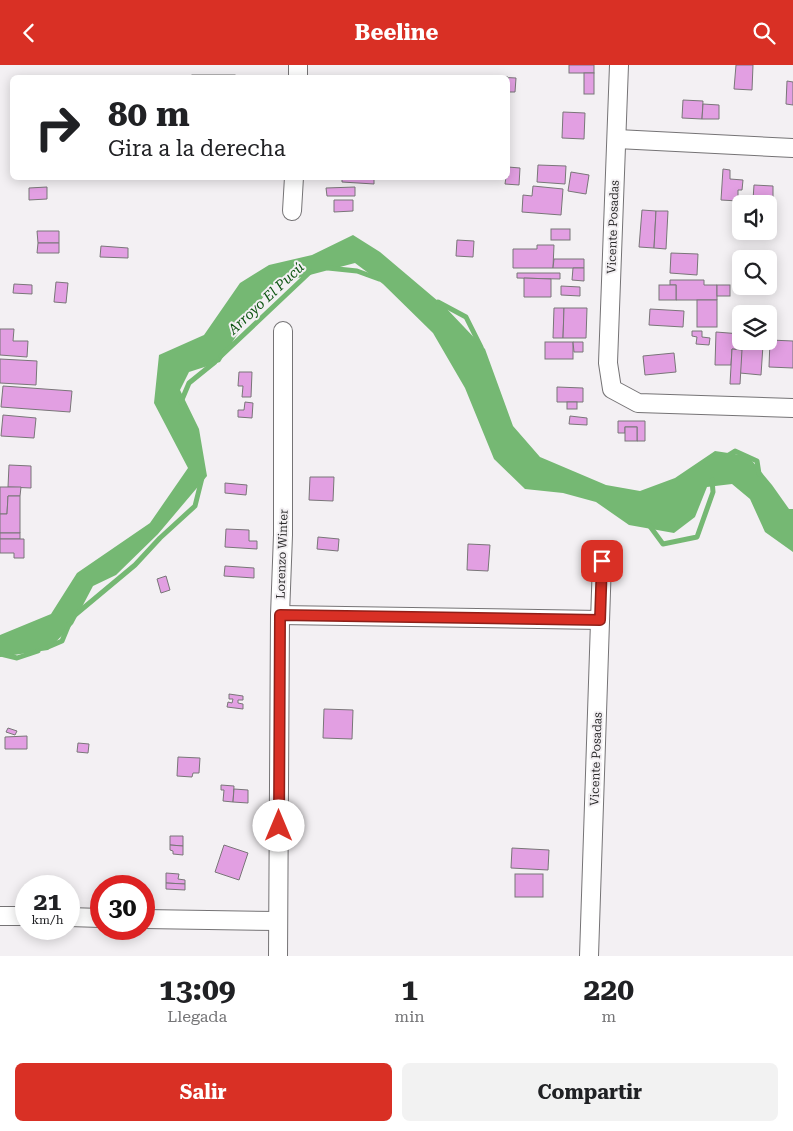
<!DOCTYPE html>
<html lang="es">
<head>
<meta charset="utf-8">
<style>
	body { margin:0; font-family:"Roboto Serif",serif; background:#f2f2f2; color:#202124; height:100vh; display:flex; flex-direction:column; font-size:19px; white-space:nowrap }
	* { box-sizing:border-box; margin:0 }
	p { font-size:16px; color:#757577 }
	.icon { flex:none; width:28px; height:28px; fill:none; stroke:currentColor; stroke-width:2; stroke-linecap:round; stroke-linejoin:round }
	.map { position:relative; height:891px; overflow:hidden }
	.sheet { display:flex; flex-direction:column; background:#fff; flex:1 }
	.sheet>* { flex:none }
	.guide { position:absolute; left:10px; top:10px; width:500px; height:105px; border-radius:8px; box-shadow:0 2px 12px #0003; background:#fff; color:#202124; overflow:hidden }
	.tools { position:absolute; left:732px; top:130px; display:grid; gap:10px }
	.tools a { display:grid; place-items:center; width:45px; height:45px; border-radius:8px; background:#fff; box-shadow:0 2px 12px #0003; font-size:25px }
	.speed { position:absolute; left:15px; top:810px; display:flex; gap:10px; font-size:25px; font-weight:700; text-align:center }
	.speed>* { display:grid; place-content:center; width:65px; height:65px; border-radius:50%; background:#fff; box-shadow:0 2px 12px #0003; line-height:1 }
	.speed small { font-size:12px; font-weight:400 }
	.speed .limit { border:8px solid #d22; background:#fff; color:#111 }
	.pin { position:absolute; display:grid; place-items:center; width:42px; height:42px; color:#fff; margin:-21px; border-radius:10px; box-shadow:0 2px 8px #0006 }
	.me { position:absolute; width:55px; margin:-28px; rotate:0deg; stroke-linejoin:round; filter:drop-shadow(0 0 4px #0008) }
	.turn { display:flex; align-items:center; gap:18px; height:105px; padding:0 15px; font-size:22px }
	.turn .icon { width:65px; height:65px; stroke-width:2.5 }
	.turn b { display:block; font-size:35px; line-height:42px }
	.eta { display:flex; justify-content:space-evenly; align-items:center; height:85px; text-align:center }
	.eta b { font-size:30px; font-weight:700; line-height:35px }
	.button { display:flex; gap:10px; margin-top:auto; padding:10px 15px }
	.button a { flex:1; height:58px; border-radius:8px; background:#d93025; color:#fff; font-size:20px; font-weight:700; line-height:58px; text-align:center }
	.button a+a { background:#f2f2f2; color:#202124 }
	header { display:flex; justify-content:space-between; align-items:center; height:65px; padding:0 15px; background:#d93025; color:#fff; font-size:22px; font-weight:700 }
	.map>svg:first-child { display:block }
	.water { fill:#75b873 }
	.lines { fill:none; stroke-linecap:round; stroke-linejoin:round }
	.stream { stroke:#75b873; stroke-width:5 }
	.building { fill:#e29fe2; stroke:#797678 }
	.minor-casing { stroke:#757375; stroke-width:20 }
	.minor { stroke:#fff; stroke-width:18 }
	.route-casing { stroke:#8d1f18; stroke-width:12 }
	.route { stroke:#d93025; stroke-width:9 }
	.labels { text-anchor:middle; stroke-width:4; stroke-linejoin:round; paint-order:stroke }
	.street-label { font-size:12px; fill:#292829; stroke:#f3f0f3 }
	.water-label { font-size:14px; font-style:italic; fill:#0e5512; stroke:#f3f0f3 }
</style>
</head>
<body>
<header><svg class="icon" aria-label="back" viewBox="0 0 24 24"><path d="M15 5l-7 7 7 7"/></svg>Beeline<svg class="icon" aria-label="search" viewBox="0 0 24 24"><circle cx="10" cy="10" r="6"/><path d="M15 15l6 6"/></svg></header>
<div class="map">
<svg width="793" height="891" viewBox="0 0 793 891">
	<rect width="100%" height="100%" fill="#f3f0f3"/>
	<path class="water" d="M 353,170 L 380,187 L 445,242 L 485,284 L 513,361 L 540,392 L 606,420 L 640,426 L 675,413 L 715,386 L 748,391 L 772,420 L 789,444 L 793,444 L 793,487 L 765,467 L 750,434 L 732,419 L 707,422 L 695,452 L 674,468 L 629,460 L 596,437 L 563,428 L 525,424 L 494,394 L 465,323 L 433,268 L 383,219 L 355,198 L 272,220 L 245,257 L 220,297 L 189,307 L 180,325 L 199,364 L 207,411 L 158,469 L 116,510 L 93,521 L 73,559 L 48,585 L 0,592 L 0,570 L 51,549 L 77,508 L 150,458 L 188,403 L 154,338 L 159,290 L 204,270 L 240,218 L 269,200 L 312,190 Z"/>
	<g class="lines">
		<g class="stream">
			<path d="M 328,203 L 357,206 L 379,214"/>
			<path d="M 438,237 L 466,252 L 481,282"/>
			<path d="M 221,291 L 310,207"/>
			<path d="M 181,337 L 189,318 L 215,297"/>
			<path d="M 727,391 L 735,386 L 757,396 L 759,409"/>
			<path d="M 649,460 L 663,479 L 697,472 L 713,427 L 712,415"/>
			<path d="M 75,550 L 135,500 L 160,473 L 195,441 L 202,413"/>
			<path d="M 48,582 L 62,576 L 69,559"/>
			<path d="M 0,589 L 17,593 L 38,586"/>
		</g>
	</g>
	<g class="building">
		<rect x="569" y="0" width="25" height="8"/>
		<path d="M 736,0 L 753,0 L 752,25 L 734,24 Z"/>
		<rect x="584" y="8" width="10" height="21"/>
		<rect x="192" y="10" width="43" height="2"/>
		<path d="M 497,12 L 516,13 L 515,27 L 508,27 L 508,12 Z"/>
		<path d="M 787,16 L 793,17 L 793,40 L 786,39 Z"/>
		<path d="M 683,35 L 703,36 L 702,54 L 682,53 Z"/>
		<path d="M 703,39 L 719,40 L 719,54 L 702,54 Z"/>
		<path d="M 563,47 L 585,48 L 584,74 L 562,73 Z"/>
		<path d="M 538,100 L 566,101 L 565,119 L 537,117 Z"/>
		<path d="M 508,102 L 520,103 L 519,120 L 505,119 L 506,112 L 508,112 Z"/>
		<path d="M 723,104 L 730,105 L 730,114 L 743,115 L 742,125 L 738,125 L 738,136 L 721,135 Z"/>
		<path d="M 571,107 L 589,110 L 586,129 L 568,126 Z"/>
		<path d="M 342,112 L 374,112 L 374,119 L 342,117 Z"/>
		<path d="M 754,120 L 773,121 L 773,136 L 753,135 Z"/>
		<path d="M 533,121 L 563,124 L 561,150 L 522,147 L 523,130 L 532,131 Z"/>
		<path d="M 47,122 L 47,134 L 29,135 L 29,123 Z"/>
		<path d="M 355,122 L 355,131 L 327,131 L 326,123 Z"/>
		<path d="M 334,135 L 353,135 L 353,146 L 334,147 Z"/>
		<path d="M 642,145 L 656,146 L 654,183 L 639,182 Z"/>
		<path d="M 656,146 L 668,146 L 666,184 L 654,183 Z"/>
		<rect x="551" y="164" width="19" height="11"/>
		<path d="M 37,166 L 59,166 L 59,178 L 38,178 Z"/>
		<path d="M 457,175 L 474,176 L 473,192 L 456,191 Z"/>
		<path d="M 38,178 L 59,178 L 59,188 L 37,188 Z"/>
		<path d="M 537,180 L 554,180 L 553,203 L 513,203 L 513,184 L 537,184 Z"/>
		<path d="M 101,181 L 128,183 L 128,193 L 100,192 Z"/>
		<path d="M 671,188 L 698,189 L 697,210 L 670,208 Z"/>
		<path d="M 554,194 L 584,194 L 584,203 L 553,203 Z"/>
		<path d="M 573,203 L 584,203 L 584,216 L 572,215 Z"/>
		<path d="M 517,208 L 560,208 L 560,214 L 517,213 Z"/>
		<path d="M 524,213 L 551,214 L 551,232 L 524,232 Z"/>
		<path d="M 670,215 L 704,215 L 704,220 L 717,220 L 717,235 L 676,235 L 676,220 L 670,220 Z"/>
		<path d="M 56,217 L 68,218 L 66,238 L 54,237 Z"/>
		<path d="M 14,219 L 32,220 L 32,229 L 13,228 Z"/>
		<rect x="659" y="220" width="17" height="15"/>
		<rect x="717" y="220" width="13" height="11"/>
		<path d="M 561,221 L 580,222 L 580,231 L 561,230 Z"/>
		<rect x="697" y="235" width="20" height="27"/>
		<path d="M 554,243 L 564,243 L 563,273 L 553,273 Z"/>
		<path d="M 564,243 L 587,243 L 586,273 L 563,273 Z"/>
		<path d="M 650,244 L 684,246 L 683,262 L 649,260 Z"/>
		<path d="M 0,264 L 14,264 L 13,276 L 28,276 L 27,292 L 0,290 Z"/>
		<path d="M 692,266 L 702,266 L 702,272 L 710,273 L 709,280 L 696,279 L 697,272 L 692,271 Z"/>
		<path d="M 716,267 L 741,269 L 742,285 L 732,284 L 731,300 L 715,300 Z"/>
		<path d="M 770,275 L 793,276 L 793,303 L 769,302 Z"/>
		<rect x="545" y="277" width="28" height="17"/>
		<path d="M 573,277 L 583,277 L 583,287 L 574,287 Z"/>
		<path d="M 742,279 L 763,280 L 761,310 L 740,308 Z"/>
		<path d="M 732,284 L 742,285 L 740,319 L 730,319 Z"/>
		<path d="M 674,288 L 676,307 L 645,310 L 643,291 Z"/>
		<path d="M 0,294 L 37,296 L 36,320 L 0,318 Z"/>
		<path d="M 239,307 L 252,307 L 251,332 L 242,332 L 243,321 L 238,321 Z"/>
		<path d="M 3,321 L 72,326 L 70,347 L 1,342 Z"/>
		<path d="M 557,322 L 583,323 L 583,337 L 557,337 Z"/>
		<path d="M 245,337 L 253,338 L 252,353 L 238,352 L 238,345 L 244,345 Z"/>
		<rect x="567" y="337" width="10" height="7"/>
		<path d="M 3,350 L 36,353 L 34,373 L 1,371 Z"/>
		<path d="M 570,351 L 587,353 L 587,360 L 569,359 Z"/>
		<path d="M 618,356 L 645,356 L 645,376 L 637,376 L 637,362 L 625,362 L 625,368 L 618,368 Z"/>
		<rect x="625" y="362" width="12" height="14"/>
		<path d="M 9,400 L 31,401 L 31,423 L 8,422 Z"/>
		<path d="M 310,412 L 334,412 L 333,436 L 309,435 Z"/>
		<path d="M 225,418 L 247,420 L 246,430 L 225,428 Z"/>
		<path d="M 0,422 L 21,422 L 20,431 L 8,431 L 7,449 L 0,449 Z"/>
		<path d="M 8,431 L 20,431 L 20,468 L 0,468 L 0,449 L 7,449 Z"/>
		<path d="M 226,464 L 249,465 L 249,476 L 257,476 L 257,484 L 225,482 Z"/>
		<rect x="0" y="468" width="20" height="6"/>
		<path d="M 318,472 L 339,474 L 338,486 L 317,484 Z"/>
		<path d="M 0,474 L 24,474 L 24,493 L 14,493 L 14,488 L 0,488 Z"/>
		<path d="M 468,479 L 490,480 L 488,506 L 467,505 Z"/>
		<path d="M 225,501 L 254,503 L 254,513 L 224,511 Z"/>
		<path d="M 166,511 L 170,525 L 161,528 L 157,514 Z"/>
		<path d="M 229,629 L 243,631 L 243,635 L 238,635 L 238,638 L 243,639 L 243,644 L 227,642 L 228,637 L 232,638 L 233,634 L 229,634 Z"/>
		<path d="M 324,644 L 353,645 L 352,674 L 323,673 Z"/>
		<path d="M 8,663 L 17,666 L 15,670 L 6,667 Z"/>
		<path d="M 27,671 L 27,684 L 5,684 L 5,672 Z"/>
		<path d="M 78,678 L 89,679 L 88,688 L 77,687 Z"/>
		<path d="M 178,692 L 200,693 L 199,708 L 193,708 L 192,712 L 177,711 Z"/>
		<path d="M 221,720 L 234,721 L 233,737 L 223,736 L 224,725 L 221,725 Z"/>
		<path d="M 234,724 L 248,725 L 248,738 L 233,737 Z"/>
		<path d="M 170,771 L 183,771 L 183,781 L 170,780 Z"/>
		<path d="M 170,780 L 183,781 L 183,790 L 173,789 L 173,786 L 170,785 Z"/>
		<path d="M 224,780 L 248,788 L 239,815 L 215,807 Z"/>
		<path d="M 512,783 L 549,785 L 548,805 L 511,803 Z"/>
		<path d="M 166,808 L 179,809 L 178,814 L 185,815 L 185,819 L 166,818 Z"/>
		<rect x="515" y="809" width="28" height="23"/>
		<path d="M 166,818 L 185,819 L 185,825 L 166,824 Z"/>
	</g>
	<g class="lines">
		<g class="minor-casing">
			<g id="minor">
				<path d="M 619,0 L 608,298 L 612,324 L 638,338 L 793,343"/>
				<path d="M 298,12 L 298,0"/>
				<path d="M 617,74 L 793,83"/>
				<path d="M 292,146 L 294,112"/>
				<path d="M 280,550 L 600,555"/>
				<path d="M 0,851 L 26,851"/>
				<path d="M 69,852 L 101,853"/>
				<path d="M 144,854 L 278,856"/>
				<path d="M 278,891 L 280,550 L 283,470 L 283,266"/>
				<path d="M 589,891 L 602,496"/>
			</g>
		</g>
		<use href="#minor" class="minor"/>
	</g>
	<g class="lines">
		<g class="route-casing">
			<path id="route" d="M 279,761 L 280,550 L 600,555 L 602,496"/>
		</g>
		<use href="#route" class="route"/>
	</g>
	<g class="labels">
		<g class="street-label">
			<text transform="translate(613 162) rotate(-88)" y="4">Vicente Posadas</text>
			<text transform="translate(282 489) rotate(-88)" y="4">Lorenzo Winter</text>
			<text transform="translate(596 694) rotate(-88)" y="4">Vicente Posadas</text>
		</g>
		<g class="water-label">
			<text transform="translate(266 233) rotate(-43)" y="5">Arroyo El Pucú</text>
		</g>
	</g>
</svg>
<div class="tools">
<a><svg class="icon" aria-label="sound" viewBox="0 0 24 24"><path d="M4 9h4l5-4v14l-5-4H4zM17 9q2 3 0 6"/></svg></a>
<a><svg class="icon" aria-label="search" viewBox="0 0 24 24"><circle cx="10" cy="10" r="6"/><path d="M15 15l6 6"/></svg></a>
<a><svg class="icon" aria-label="layers" viewBox="0 0 24 24"><path d="M12 4l9 5-9 5-9-5zM3 14l9 5 9-5"/></svg></a>
</div>
<div class="speed"><div>21<small>km/h</small></div><div class="limit">30</div></div>
<div class="pin" style="left:602px;top:496px;background:#d93025"><svg class="icon" aria-label="arrive" viewBox="0 0 24 24"><path d="M6 21V4h12l-3 4 3 4H6"/></svg></div>
<svg class="me" style="left:279px;top:761px" viewBox="-20 -20 40 40"><circle r="19" fill="#fff"/><path d="M0-13L10 11 0 6-10 11z" fill="#d93025"/></svg>
<div class="guide">
<div class="turn"><svg class="icon" aria-label="right" viewBox="0 0 24 24"><path d="M7 20v-9h11M14 6l5 5-5 5"/></svg><div><b>80 m</b>Gira a la derecha</div></div>
</div>
</div>
<section class="sheet">
<div class="eta">
<div><b>13:09</b><p>Llegada</p></div>
<div><b>1</b><p>min</p></div>
<div><b>220</b><p>m</p></div>
</div>
<div class="button"><a>Salir</a><a>Compartir</a></div>
</section>
</body>
</html>
